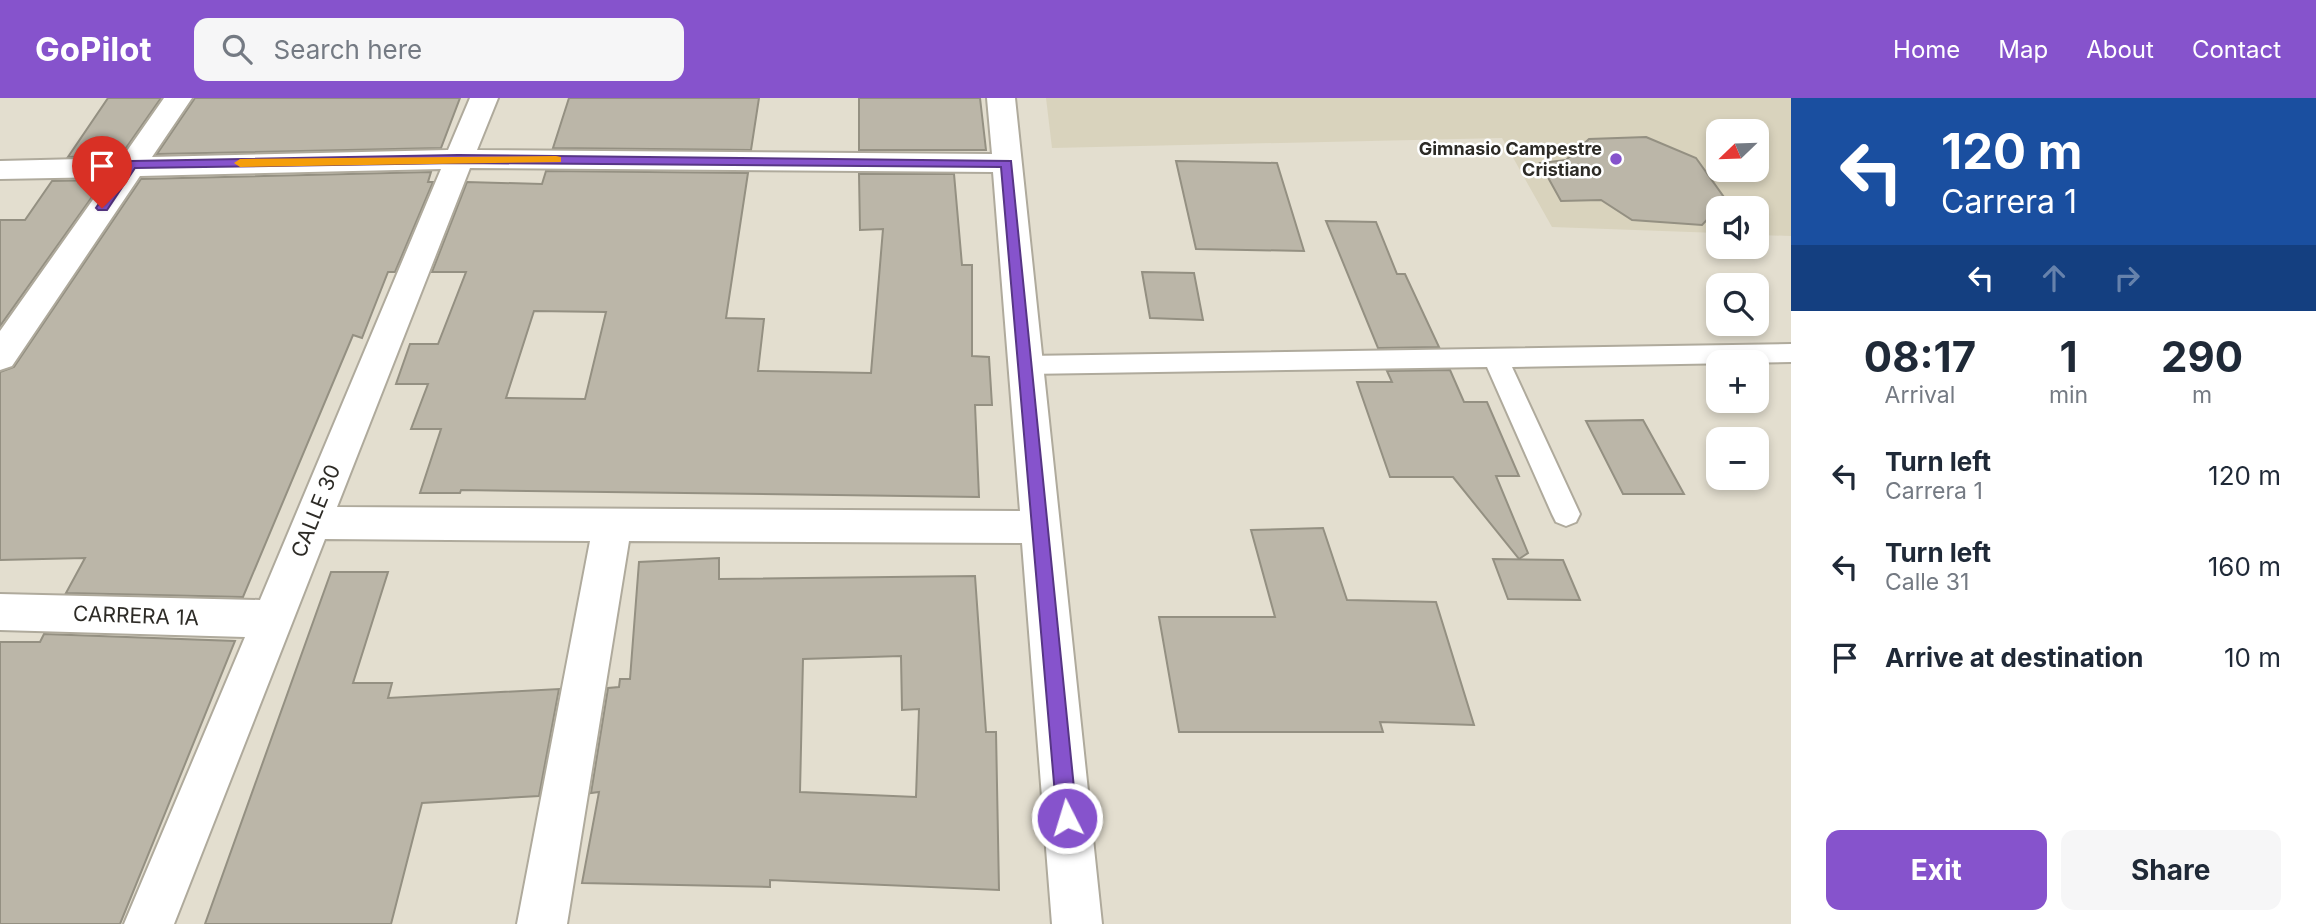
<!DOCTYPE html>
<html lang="en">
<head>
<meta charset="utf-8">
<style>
	body { margin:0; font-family:Inter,sans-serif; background:#f6f6f7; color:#1f2937; height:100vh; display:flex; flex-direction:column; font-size:26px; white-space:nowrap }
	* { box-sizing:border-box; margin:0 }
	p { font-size:23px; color:#747a83 }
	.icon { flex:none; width:38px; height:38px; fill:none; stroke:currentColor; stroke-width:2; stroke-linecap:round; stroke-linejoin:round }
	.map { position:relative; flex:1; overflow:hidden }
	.panel { display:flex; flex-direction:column; background:#fff; width:525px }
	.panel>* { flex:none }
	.hud { background:#1a4fa0; color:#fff; overflow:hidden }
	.needle { width:46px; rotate:247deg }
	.controls { position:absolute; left:1706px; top:21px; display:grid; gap:14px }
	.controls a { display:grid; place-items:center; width:63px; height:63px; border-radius:14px; background:#fff; box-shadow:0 4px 10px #0003; font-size:35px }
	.pin { position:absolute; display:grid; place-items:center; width:60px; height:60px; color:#fff; margin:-72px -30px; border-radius:50% 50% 50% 0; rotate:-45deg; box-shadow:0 0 7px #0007 }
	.pin .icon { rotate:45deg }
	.me { position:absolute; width:77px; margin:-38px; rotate:355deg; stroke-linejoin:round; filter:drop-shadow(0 0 5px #0008) }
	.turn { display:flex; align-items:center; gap:24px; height:147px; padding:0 35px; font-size:32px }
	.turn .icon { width:91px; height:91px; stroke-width:2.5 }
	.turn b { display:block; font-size:49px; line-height:60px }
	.lanes { display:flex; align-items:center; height:66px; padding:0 35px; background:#0003; justify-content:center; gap:35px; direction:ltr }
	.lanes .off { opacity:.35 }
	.eta { display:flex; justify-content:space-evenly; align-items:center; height:119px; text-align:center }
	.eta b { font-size:42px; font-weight:700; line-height:49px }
	.button { display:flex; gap:14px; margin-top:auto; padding:14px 35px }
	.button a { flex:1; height:80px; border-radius:14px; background:#8653cc; color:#fff; font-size:28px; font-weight:700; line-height:80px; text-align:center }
	.button a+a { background:#f6f6f7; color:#1f2937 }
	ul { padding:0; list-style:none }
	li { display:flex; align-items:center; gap:21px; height:91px; padding:0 35px }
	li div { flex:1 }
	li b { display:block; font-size:26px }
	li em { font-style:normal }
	header { display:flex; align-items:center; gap:42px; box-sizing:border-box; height:98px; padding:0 35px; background:#8653cc; color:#fff }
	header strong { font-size:33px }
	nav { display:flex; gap:38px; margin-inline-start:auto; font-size:24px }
	.search { width:490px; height:63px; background:#f6f6f7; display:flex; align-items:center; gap:18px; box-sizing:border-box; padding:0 24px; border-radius:14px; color:#747a83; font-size:26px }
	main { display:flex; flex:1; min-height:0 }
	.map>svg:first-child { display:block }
	.built { fill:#d9d3bd; fill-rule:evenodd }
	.building { fill:#bbb6a8; stroke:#949082; stroke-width:2; fill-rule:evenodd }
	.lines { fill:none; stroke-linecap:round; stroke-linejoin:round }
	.service-casing { stroke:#afaa9c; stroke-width:4 }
	.minor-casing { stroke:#afaa9c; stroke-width:4 }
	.service { fill:#fff; fill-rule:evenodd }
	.minor { fill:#fff; fill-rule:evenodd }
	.route { fill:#8653cc; stroke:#573685; stroke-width:2 }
	.slow { fill:#f59e0b }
	.poi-dot { fill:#8653cc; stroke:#fff; stroke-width:2.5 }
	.labels { text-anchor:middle; stroke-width:5; stroke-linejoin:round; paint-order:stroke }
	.far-poi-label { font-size:18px; font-weight:bold; fill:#2d2b26; stroke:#fff; text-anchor:end }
	.street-label { font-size:21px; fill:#2d2b26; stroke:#fff }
</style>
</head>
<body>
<header>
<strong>GoPilot</strong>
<div class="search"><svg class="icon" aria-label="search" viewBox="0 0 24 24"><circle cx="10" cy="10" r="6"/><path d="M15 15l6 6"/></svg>Search here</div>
<nav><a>Home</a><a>Map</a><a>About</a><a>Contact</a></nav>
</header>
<main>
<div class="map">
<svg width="1791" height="826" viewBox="0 0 1791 826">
	<rect width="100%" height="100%" fill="#e3decf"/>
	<path class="built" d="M 1046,0 L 1791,0 L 1791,138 L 1757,137 L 1757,110 L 1718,110 L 1718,135 L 1552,129 L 1502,40 L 1052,50 ZM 1718,33 L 1757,33 L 1757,72 L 1718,72 Z"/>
	<g class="building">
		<path d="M 108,0 L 161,0 L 121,57 L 68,59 Z"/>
		<path d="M 195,0 L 460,0 L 441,50 L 157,56 Z"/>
		<path d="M 569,0 L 759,0 L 751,52 L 553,50 Z"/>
		<path d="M 859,0 L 980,0 L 986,52 L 859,52 Z"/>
		<path d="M 1646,39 L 1696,60 L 1726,102 L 1702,127 L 1632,122 L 1601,102 L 1561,103 L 1540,65 L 1566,62 L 1589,41 Z"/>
		<path d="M 1176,63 L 1277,65 L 1304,153 L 1196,151 Z"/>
		<path d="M 546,73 L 748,75 L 726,220 L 764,221 L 758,273 L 871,275 L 883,131 L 860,132 L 859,76 L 954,76 L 962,167 L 972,167 L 972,258 L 989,259 L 992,307 L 975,307 L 979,399 L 461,392 L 460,395 L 420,395 L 441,331 L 411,331 L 428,286 L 396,286 L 410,246 L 438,246 L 466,174 L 432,174 L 467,84 L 542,86 ZM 534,213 L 606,214 L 585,301 L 506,300 Z"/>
		<path d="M 431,74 L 428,84 L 433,84 L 395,174 L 388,174 L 362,240 L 353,237 L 243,499 L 66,495 L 85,460 L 0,462 L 0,274 L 14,269 L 141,81 Z"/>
		<path d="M 104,82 L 0,228 L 0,122 L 25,122 L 52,83 Z"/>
		<path d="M 1326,123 L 1376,124 L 1397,176 L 1405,176 L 1439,249 L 1378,250 Z"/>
		<path d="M 1142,174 L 1194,175 L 1203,222 L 1150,220 Z"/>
		<path d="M 1450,272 L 1464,304 L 1487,304 L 1519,378 L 1496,378 L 1528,455 L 1519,461 L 1453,379 L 1390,379 L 1357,284 L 1392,284 L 1387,273 Z"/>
		<path d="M 1643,322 L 1684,396 L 1623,396 L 1586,323 Z"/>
		<path d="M 1323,430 L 1347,502 L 1436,504 L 1474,627 L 1380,624 L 1383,634 L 1179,634 L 1159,519 L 1275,519 L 1251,432 Z"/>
		<path d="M 719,460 L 719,481 L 975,478 L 986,634 L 996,634 L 999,792 L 770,782 L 770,789 L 582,785 L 599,694 L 591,695 L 608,590 L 619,589 L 620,581 L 630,581 L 639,464 ZM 901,558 L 902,612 L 919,611 L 916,699 L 800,694 L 803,561 Z"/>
		<path d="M 1493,461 L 1563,462 L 1580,502 L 1508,501 Z"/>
		<path d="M 331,474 L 388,474 L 353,585 L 392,585 L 388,600 L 559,591 L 539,698 L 422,705 L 391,826 L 205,826 Z"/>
		<path d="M 44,536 L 235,543 L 120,826 L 0,826 L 0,544 L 40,544 Z"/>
	</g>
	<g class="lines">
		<g class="service-casing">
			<path id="service" d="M 1791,246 L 1791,264 L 1512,269 L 1580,416 L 1576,424 L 1566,428 L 1556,424 L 1552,416 L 1487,269 L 1026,276 L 1017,274 L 1013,267 L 1017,260 L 1026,258 Z"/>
		</g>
		<g class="minor-casing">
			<path id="minor" d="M 164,0 L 192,0 L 152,59 L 448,52 L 470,0 L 498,0 L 477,52 L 992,56 L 987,0 L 1015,0 L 1102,826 L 1052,826 L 1022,445 L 629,443 L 567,826 L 517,826 L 590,443 L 325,441 L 174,826 L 124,826 L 245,539 L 0,532 L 0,496 L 260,502 L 441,71 L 140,78 L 12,268 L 0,272 L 0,233 L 109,79 L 0,81 L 0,63 L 122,60 ZM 470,70 L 993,74 L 1020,413 L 337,409 Z"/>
		</g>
		<use href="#service" class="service"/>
		<use href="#minor" class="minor"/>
	</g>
	<path class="route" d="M 458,57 L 1011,63 L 1077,720 L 1074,727 L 1067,730 L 1060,727 L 1057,720 L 1001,69 L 458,65 L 135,70 L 107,112 L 98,112 L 96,110 L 127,64 L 132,63 Z"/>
	<path class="slow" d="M 556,58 L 561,59 L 561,64 L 240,69 L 234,65 L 240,61 Z"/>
	<circle class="poi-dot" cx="1616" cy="61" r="7"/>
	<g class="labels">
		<g class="far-poi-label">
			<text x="1602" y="57">Gimnasio Campestre<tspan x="1602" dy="21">Cristiano</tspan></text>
		</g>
		<g class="street-label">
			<text transform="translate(316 413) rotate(-68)" y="7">CALLE 30</text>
			<text transform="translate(136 518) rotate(2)" y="7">CARRERA 1A</text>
		</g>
	</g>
</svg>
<div class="controls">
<a><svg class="needle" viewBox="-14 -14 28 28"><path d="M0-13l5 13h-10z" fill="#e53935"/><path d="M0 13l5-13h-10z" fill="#747a83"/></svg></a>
<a><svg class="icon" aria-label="sound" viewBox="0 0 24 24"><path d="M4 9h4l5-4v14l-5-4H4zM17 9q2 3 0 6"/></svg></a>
<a><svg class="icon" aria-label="search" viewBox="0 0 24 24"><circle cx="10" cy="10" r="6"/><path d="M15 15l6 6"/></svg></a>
<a>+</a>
<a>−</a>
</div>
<div class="pin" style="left:102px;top:110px;background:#d93025"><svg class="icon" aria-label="arrive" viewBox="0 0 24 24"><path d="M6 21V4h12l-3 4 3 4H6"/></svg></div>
<svg class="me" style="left:1067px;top:720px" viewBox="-20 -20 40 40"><circle r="17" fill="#8653cc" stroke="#fff" stroke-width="3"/><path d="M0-11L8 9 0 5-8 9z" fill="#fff"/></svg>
</div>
<section class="panel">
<div class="hud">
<div class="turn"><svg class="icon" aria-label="left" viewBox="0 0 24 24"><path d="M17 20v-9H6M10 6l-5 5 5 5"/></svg><div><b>120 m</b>Carrera 1</div></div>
<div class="lanes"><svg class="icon" aria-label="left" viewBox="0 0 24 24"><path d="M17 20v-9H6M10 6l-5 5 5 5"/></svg><svg class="icon off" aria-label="ahead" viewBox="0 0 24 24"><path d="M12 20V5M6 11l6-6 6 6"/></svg><svg class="icon off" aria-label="right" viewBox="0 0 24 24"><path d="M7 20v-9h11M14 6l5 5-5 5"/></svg></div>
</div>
<div class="eta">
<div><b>08:17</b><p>Arrival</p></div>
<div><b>1</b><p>min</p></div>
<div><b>290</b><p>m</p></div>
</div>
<ul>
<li><svg class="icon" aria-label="left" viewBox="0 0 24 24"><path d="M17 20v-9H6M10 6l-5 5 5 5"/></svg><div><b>Turn left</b><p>Carrera 1</p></div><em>120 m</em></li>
<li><svg class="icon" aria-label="left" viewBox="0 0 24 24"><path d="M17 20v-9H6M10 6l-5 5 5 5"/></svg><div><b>Turn left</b><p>Calle 31</p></div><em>160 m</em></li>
<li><svg class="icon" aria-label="arrive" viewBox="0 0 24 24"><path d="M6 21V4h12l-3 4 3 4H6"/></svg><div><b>Arrive at destination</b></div><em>10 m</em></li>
</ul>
<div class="button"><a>Exit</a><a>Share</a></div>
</section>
</main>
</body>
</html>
